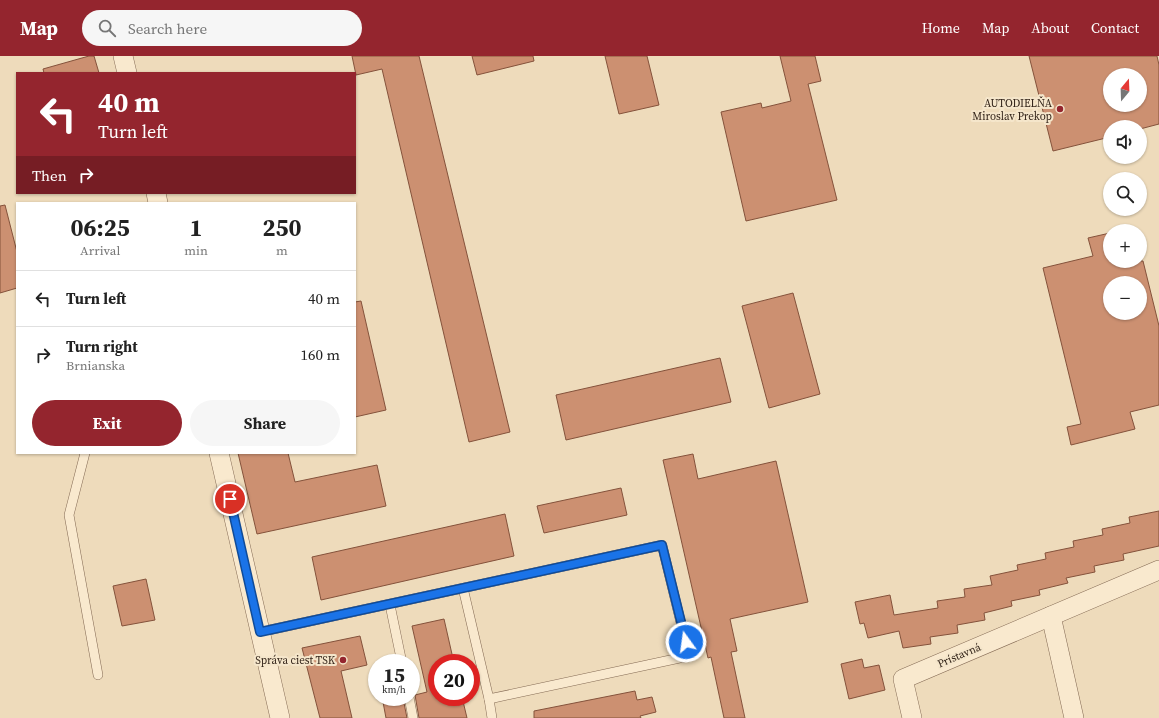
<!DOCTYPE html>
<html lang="en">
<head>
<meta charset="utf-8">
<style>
	body { margin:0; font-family:"Source Serif 4",serif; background:#f6f6f6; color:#222; height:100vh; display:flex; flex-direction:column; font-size:15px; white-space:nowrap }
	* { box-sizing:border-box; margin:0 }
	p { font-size:13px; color:#767676 }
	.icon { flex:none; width:22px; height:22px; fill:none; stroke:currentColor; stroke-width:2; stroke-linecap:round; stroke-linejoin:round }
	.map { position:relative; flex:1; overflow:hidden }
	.details { position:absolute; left:16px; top:146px; width:340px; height:252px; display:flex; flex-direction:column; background:#fff; border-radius:0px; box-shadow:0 1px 3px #0004 }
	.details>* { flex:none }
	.guide { position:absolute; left:16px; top:16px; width:340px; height:122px; border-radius:0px; box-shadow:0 1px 3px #0004; background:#94252e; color:#fff; overflow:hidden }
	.needle { width:26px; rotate:19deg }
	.buttons { position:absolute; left:1103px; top:12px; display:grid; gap:8px }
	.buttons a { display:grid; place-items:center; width:44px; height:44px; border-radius:50%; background:#fff; box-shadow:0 1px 3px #0004; font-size:20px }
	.speed { position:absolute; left:368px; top:598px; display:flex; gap:8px; font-size:20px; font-weight:700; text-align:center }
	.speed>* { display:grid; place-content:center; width:52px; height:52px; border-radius:50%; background:#fff; box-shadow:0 1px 3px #0004; line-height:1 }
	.speed small { font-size:10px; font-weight:400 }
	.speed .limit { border:6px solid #d22; background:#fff; color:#111 }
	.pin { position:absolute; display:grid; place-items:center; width:34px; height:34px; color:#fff; margin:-17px; border:2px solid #fff; border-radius:50%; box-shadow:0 1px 4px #0007 }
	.me { position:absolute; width:44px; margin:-22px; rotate:346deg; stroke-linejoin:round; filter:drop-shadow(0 0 3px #0008) }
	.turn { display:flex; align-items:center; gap:14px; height:84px; padding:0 16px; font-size:18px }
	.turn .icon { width:52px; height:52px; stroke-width:2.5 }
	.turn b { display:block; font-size:28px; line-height:34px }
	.then { display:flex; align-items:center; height:38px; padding:0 16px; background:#0003; gap:8px; font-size:15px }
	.eta { display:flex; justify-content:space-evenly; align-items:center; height:68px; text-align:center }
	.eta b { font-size:24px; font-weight:700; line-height:28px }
	.action { display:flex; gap:8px; margin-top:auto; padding:8px 16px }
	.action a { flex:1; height:46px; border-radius:24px; background:#94252e; color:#fff; font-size:16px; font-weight:700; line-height:46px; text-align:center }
	.action a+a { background:#f6f6f6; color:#222 }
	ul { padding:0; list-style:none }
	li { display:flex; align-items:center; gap:12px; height:56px; padding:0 16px; border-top:1px solid #e0e0e0 }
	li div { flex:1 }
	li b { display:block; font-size:15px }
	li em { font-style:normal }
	header { display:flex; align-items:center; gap:24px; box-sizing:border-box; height:56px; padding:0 20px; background:#94252e; color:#fff }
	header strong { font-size:19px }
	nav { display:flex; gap:22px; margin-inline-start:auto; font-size:14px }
	.search { width:280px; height:36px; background:#f6f6f6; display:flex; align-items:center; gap:10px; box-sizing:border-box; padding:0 14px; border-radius:22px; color:#767676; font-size:15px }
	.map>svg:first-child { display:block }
	.building { fill:#cc9071; stroke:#84523b; fill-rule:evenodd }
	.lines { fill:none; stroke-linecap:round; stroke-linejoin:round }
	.service-casing { stroke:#856b55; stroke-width:10 }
	.minor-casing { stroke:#856b55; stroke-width:20 }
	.service { stroke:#f9e9ce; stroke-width:9 }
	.minor { stroke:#f9e9ce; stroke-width:19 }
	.route-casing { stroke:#114b97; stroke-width:10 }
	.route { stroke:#1a73e8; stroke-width:7 }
	.poi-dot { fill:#94252e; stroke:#f5e6cb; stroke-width:1.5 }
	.labels { text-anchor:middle; stroke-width:4; stroke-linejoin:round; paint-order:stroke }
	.poi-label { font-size:11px; fill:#34251a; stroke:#f5e6cb; text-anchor:end }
	.street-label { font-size:11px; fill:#34251a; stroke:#f5e6cb }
</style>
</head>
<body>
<header>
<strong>Map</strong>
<div class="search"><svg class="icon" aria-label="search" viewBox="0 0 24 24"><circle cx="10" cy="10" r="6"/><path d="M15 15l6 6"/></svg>Search here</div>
<nav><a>Home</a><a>Map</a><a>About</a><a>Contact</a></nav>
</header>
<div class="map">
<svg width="1159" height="662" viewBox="0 0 1159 662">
	<rect width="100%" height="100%" fill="#eedbbb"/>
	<g class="building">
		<path d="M 89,0 L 94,0 L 99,17 L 44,17 L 43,13 Z"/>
		<path d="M 352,0 L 419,0 L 510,376 L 469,386 L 382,13 L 356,19 Z"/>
		<path d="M 472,0 L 533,0 L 534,5 L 477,19 Z"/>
		<path d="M 605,0 L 647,0 L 659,49 L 619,58 Z"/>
		<path d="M 780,0 L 815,0 L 821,25 L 808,28 L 837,144 L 746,165 L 721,56 L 761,47 L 762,52 L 791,45 Z"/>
		<path d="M 1029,0 L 1157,0 L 1159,9 L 1159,68 L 1140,73 L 1140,71 L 1110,71 L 1110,81 L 1053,95 ZM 1110,19 L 1140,19 L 1140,49 L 1110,49 Z"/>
		<path d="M 5,149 L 17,196 L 17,232 L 0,237 L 0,150 Z"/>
		<path d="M 1110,177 L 1110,205 L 1143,205 L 1159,270 L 1159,349 L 1130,356 L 1135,373 L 1071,389 L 1067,371 L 1081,368 L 1043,212 L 1093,200 L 1088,182 ZM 1110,227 L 1140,227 L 1140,257 L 1110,257 Z"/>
		<path d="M 793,237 L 820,338 L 769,352 L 742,250 Z"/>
		<path d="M 361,245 L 386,354 L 355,361 L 355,246 Z"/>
		<path d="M 720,302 L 731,346 L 566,384 L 556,339 Z"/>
		<path d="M 238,397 L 288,397 L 295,426 L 377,409 L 386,450 L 257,478 Z"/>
		<path d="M 693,398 L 698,423 L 776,405 L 808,546 L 730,563 L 737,595 L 731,596 L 745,662 L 724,662 L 711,601 L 708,602 L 663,404 Z"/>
		<path d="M 621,432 L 627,459 L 544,477 L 537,450 Z"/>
		<path d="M 1159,455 L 1159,490 L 1123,498 L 1124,504 L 1094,510 L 1095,516 L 1066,522 L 1068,527 L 1039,534 L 1040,539 L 1011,545 L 1012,550 L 984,557 L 985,564 L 957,569 L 958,577 L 930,581 L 931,588 L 903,592 L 899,575 L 868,582 L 864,567 L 860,568 L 855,546 L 890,539 L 894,559 L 938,552 L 937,545 L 965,541 L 964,533 L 992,529 L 990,520 L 1018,514 L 1017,509 L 1046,503 L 1045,497 L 1074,491 L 1073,485 L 1103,479 L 1102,473 L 1130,467 L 1129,461 Z"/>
		<path d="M 505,458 L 514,500 L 321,544 L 312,501 Z"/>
		<path d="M 146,523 L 155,564 L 122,570 L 113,530 Z"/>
		<path d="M 444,563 L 454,607 L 437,607 L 437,641 L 462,641 L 467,662 L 419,662 L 415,639 L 427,636 L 412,570 Z"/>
		<path d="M 360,580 L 367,609 L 341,615 L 352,662 L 320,662 L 302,592 Z"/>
		<path d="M 862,603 L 864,612 L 879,609 L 885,634 L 849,643 L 841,608 Z"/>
		<path d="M 635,635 L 637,644 L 652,641 L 656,656 L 640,660 L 641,662 L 534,662 L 534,655 Z"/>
		<path d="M 401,642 L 403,642 L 407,662 L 386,662 L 383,646 Z"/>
	</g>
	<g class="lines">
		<g class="service-casing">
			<g id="service">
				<path d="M 85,397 L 69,459 L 98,619"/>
				<path d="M 390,549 L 402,607"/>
				<path d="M 260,576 L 662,489 L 689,600 L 489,643 L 463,532"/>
				<path d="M 409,641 L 413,662"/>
				<path d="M 489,643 L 492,662"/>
			</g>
		</g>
		<g class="minor-casing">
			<g id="minor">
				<path d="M 123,0 L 127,17"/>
				<path d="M 156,137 L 158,147"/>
				<path d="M 219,397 L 280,662"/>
				<path d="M 1051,560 L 1074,662"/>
				<path d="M 912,662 L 903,623 L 1159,514"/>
			</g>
		</g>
		<use href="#service" class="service"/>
		<use href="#minor" class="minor"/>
	</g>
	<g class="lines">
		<g class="route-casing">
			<path id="route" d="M 230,443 L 260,576 L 662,489 L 686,586"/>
		</g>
		<use href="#route" class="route"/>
	</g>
	<g class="poi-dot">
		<circle cx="1060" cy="53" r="4"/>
		<circle cx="343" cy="604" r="4"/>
	</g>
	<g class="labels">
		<g class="poi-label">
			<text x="1052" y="51">AUTODIELŇA<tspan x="1052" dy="13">Miroslav Prekop</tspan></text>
			<text x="335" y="608">Správa ciest TSK</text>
		</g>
		<g class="street-label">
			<text transform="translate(959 599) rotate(-23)" y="4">Prístavná</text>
		</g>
	</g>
</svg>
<div class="buttons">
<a><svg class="needle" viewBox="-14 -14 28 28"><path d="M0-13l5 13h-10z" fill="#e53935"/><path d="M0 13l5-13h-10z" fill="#767676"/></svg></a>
<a><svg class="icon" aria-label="sound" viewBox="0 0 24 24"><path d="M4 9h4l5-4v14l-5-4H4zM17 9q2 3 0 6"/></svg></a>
<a><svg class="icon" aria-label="search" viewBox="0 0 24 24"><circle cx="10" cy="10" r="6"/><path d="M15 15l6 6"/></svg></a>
<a>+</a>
<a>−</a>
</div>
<div class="speed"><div>15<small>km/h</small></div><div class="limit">20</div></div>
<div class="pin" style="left:230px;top:443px;background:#d93025"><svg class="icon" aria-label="arrive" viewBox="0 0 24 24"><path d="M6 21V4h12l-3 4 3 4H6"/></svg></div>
<svg class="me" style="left:686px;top:586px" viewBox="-20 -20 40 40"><circle r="17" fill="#1a73e8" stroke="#fff" stroke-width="3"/><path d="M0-11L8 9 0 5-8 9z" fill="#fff"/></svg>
<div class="guide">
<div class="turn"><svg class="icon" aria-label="left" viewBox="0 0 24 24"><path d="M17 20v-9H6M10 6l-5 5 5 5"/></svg><div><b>40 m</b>Turn left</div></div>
<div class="then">Then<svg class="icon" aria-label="right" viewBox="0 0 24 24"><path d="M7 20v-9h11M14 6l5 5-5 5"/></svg></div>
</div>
<section class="details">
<div class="eta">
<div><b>06:25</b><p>Arrival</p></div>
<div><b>1</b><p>min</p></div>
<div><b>250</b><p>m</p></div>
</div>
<ul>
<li><svg class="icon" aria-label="left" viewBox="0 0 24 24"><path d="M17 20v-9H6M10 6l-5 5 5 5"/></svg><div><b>Turn left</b></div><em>40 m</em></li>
<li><svg class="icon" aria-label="right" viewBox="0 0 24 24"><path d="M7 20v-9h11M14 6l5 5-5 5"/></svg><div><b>Turn right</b><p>Brnianska</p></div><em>160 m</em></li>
</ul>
<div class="action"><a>Exit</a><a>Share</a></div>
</section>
</div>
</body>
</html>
